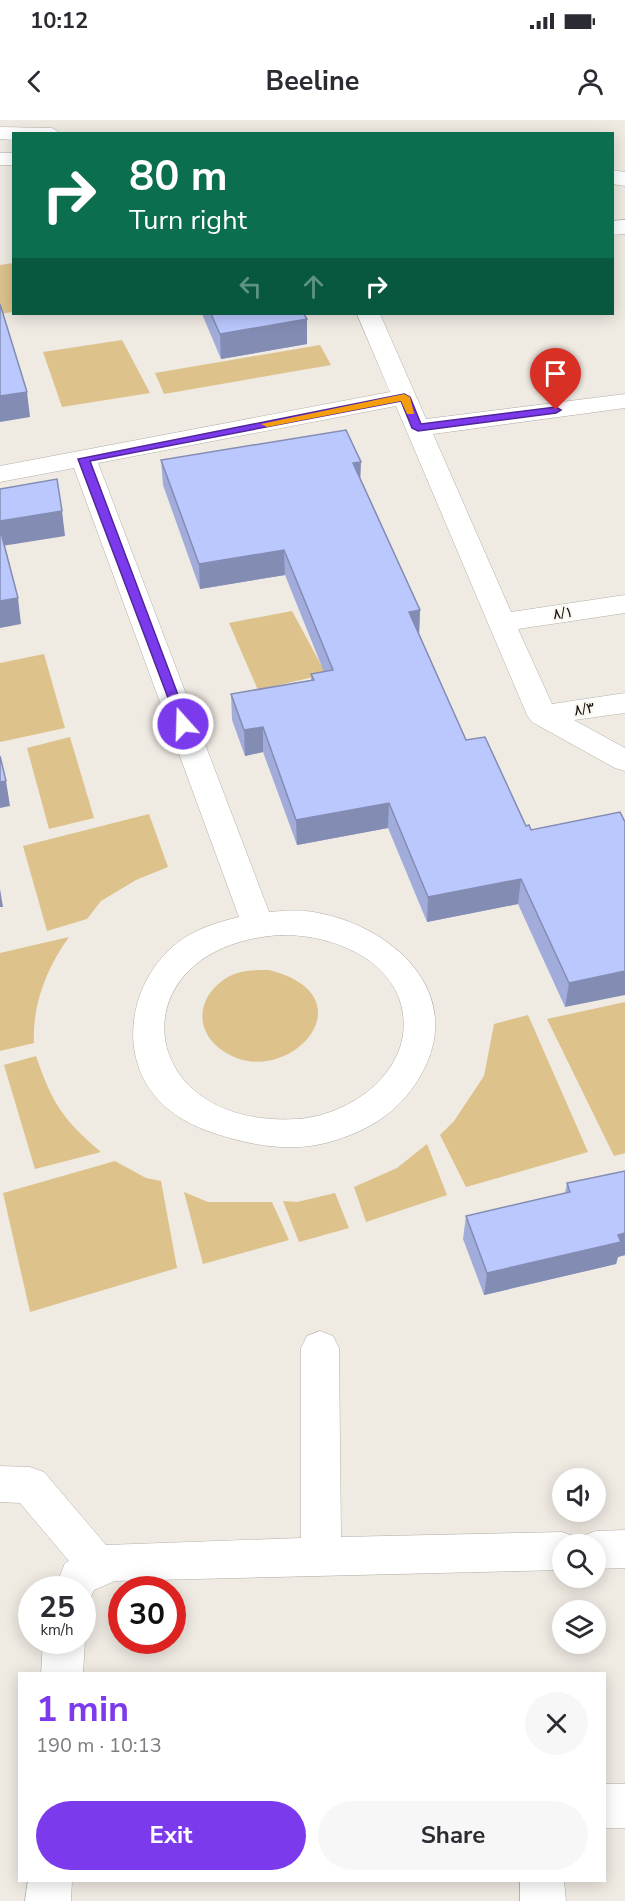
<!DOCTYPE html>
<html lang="en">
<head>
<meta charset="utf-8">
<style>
	body { margin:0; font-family:"Nunito Sans",sans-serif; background:#f7f7f7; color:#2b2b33; height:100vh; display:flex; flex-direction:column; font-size:22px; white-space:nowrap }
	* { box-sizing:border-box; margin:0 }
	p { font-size:20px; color:#7c7c81 }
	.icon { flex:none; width:33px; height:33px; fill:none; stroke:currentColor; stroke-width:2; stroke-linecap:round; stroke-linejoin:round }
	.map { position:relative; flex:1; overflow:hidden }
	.panel { position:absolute; left:18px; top:1552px; width:588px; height:210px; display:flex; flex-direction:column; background:#fff; border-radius:0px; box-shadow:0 3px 15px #0003 }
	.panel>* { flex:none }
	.guide { position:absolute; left:12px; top:12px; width:602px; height:183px; border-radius:0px; box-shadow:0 3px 15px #0003; background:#0b6e4f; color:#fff; overflow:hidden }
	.tools { position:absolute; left:552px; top:1348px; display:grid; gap:12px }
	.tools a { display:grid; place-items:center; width:54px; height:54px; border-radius:50%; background:#fff; box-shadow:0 3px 15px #0003; font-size:30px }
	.speed { position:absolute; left:18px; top:1456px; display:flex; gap:12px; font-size:30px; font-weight:700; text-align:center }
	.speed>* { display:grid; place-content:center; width:78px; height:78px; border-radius:50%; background:#fff; box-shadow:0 3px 15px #0003; line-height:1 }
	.speed small { font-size:15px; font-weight:400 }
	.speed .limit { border:9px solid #d22; background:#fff; color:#111 }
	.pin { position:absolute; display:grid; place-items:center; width:51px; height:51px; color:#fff; margin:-62px -26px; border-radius:50% 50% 50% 0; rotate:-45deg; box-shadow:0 0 6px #0007 }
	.pin .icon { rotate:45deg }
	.me { position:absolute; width:66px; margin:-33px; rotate:340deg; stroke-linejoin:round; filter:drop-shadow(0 0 4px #0008) }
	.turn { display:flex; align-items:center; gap:21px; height:126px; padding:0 18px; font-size:27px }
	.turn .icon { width:78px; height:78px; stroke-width:2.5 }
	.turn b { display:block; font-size:42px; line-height:51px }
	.lanes { display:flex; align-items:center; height:57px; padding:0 18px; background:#0003; justify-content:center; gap:30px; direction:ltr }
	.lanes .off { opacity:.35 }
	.round { display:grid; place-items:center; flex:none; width:63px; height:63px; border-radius:32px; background:#f7f7f7 }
	.overview { display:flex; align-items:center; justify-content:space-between; height:102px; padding:0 18px }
	h1 { font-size:36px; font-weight:700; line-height:45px; color:#7c3aed }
	.action { display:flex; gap:12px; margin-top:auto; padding:12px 18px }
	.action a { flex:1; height:69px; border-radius:36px; background:#7c3aed; color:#fff; font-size:24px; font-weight:700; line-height:69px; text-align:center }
	.action a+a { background:#f7f7f7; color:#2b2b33 }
	.status { display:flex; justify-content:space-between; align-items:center; height:42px; padding:0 30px; background:#fff; direction:ltr }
	.status svg { height:16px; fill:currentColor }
	header { display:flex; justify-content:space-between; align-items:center; height:78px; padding:0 18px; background:#fff; font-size:27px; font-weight:700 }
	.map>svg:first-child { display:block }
	.green { fill:#ddc28c }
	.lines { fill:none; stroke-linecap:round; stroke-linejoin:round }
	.street-casing { stroke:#b3afa7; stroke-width:1 }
	.secondary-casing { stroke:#b3afa7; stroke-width:1 }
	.street { fill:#fff; fill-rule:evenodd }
	.secondary { fill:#fff; fill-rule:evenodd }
	.wall { fill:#a1acda }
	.shaded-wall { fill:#838cb2 }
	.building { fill:#bbc8fe; stroke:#838cb2; stroke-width:1.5 }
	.route { fill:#7c3aed; stroke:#51269a; stroke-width:1.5 }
	.slow { fill:#f59e0b }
	.labels { text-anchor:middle; stroke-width:4.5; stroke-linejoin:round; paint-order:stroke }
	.street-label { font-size:15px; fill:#12100e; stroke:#fcf8ef }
</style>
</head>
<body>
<div class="status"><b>10:12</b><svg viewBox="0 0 49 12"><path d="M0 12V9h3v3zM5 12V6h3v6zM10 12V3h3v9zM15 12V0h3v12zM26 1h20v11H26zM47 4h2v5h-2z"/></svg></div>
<header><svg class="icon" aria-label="back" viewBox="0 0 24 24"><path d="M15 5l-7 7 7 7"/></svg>Beeline<svg class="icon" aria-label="person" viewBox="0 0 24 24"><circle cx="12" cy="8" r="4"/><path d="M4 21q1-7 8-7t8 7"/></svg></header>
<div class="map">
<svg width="625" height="1781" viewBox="0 0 625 1781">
	<rect width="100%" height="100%" fill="#efeae2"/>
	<g class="green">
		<path d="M 13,143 L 13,192 L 0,194 L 0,145 Z"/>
		<path d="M 122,220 L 150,273 L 62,287 L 43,232 Z"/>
		<path d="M 320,225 L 331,245 L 164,274 L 155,253 Z"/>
		<path d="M 292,491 L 326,554 L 258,570 L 229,503 Z"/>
		<path d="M 44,534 L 65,608 L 0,622 L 0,543 Z"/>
		<path d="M 70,617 L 94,698 L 49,709 L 27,628 Z"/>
		<path d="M 149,694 L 168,747 L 136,760 L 101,781 L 87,799 L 47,811 L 23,726 Z"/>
		<path d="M 69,817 C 47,847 32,885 34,923 L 0,931 L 0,833 Z"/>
		<path d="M 269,850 C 377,877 282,978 219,928 C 192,906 200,873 228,857 C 240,850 255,850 269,850 Z"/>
		<path d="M 625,882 L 625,1033 L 614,1036 L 547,899 Z"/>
		<path d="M 528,895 L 588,1032 L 466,1067 L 440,1015 L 454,1001 L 484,956 L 494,904 Z"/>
		<path d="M 36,936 C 52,983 63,1000 101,1032 L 35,1049 L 4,945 Z"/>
		<path d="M 427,1024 L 447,1075 L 366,1102 L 354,1067 L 397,1048 Z"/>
		<path d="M 115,1041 L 146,1058 L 161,1061 L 177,1148 L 30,1192 L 3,1073 Z"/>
		<path d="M 184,1072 L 208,1082 L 272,1082 L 289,1120 L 203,1144 Z"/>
		<path d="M 335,1073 L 349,1108 L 299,1122 L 283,1081 L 297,1082 Z"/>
	</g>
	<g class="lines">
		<g class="street-casing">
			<g id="street">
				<path d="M 625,100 L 625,114 L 612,115 L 612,101 Z"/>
				<path d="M 357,194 L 380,194 L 426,299 L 625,274 L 625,288 L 433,314 L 511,492 L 625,475 L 625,493 L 518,509 L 552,584 L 625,573 L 625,593 L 574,600 L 625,628 L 625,651 L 615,648 L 532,602 L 527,595 L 396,286 L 98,343 L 269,792 C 281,791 294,790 306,791 C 384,800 467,867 423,951 C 403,989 373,1009 333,1021 C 301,1031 266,1028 234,1019 C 211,1013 187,1005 168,989 C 115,945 126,864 177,823 C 195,809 218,802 239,797 L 74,348 L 0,362 L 0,346 L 390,272 ZM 281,815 C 324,814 382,833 399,878 C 422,943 356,995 297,999 C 131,1009 115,825 281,815 Z"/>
				<path d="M 320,1211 L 333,1216 L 339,1228 L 341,1417 L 562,1412 L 576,1417 L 579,1423 L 582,1416 L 596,1411 L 625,1410 L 625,1448 L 596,1449 L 596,1425 L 562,1425 L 562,1450 L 115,1461 L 94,1470 L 88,1484 L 82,1486 L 82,1470 L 54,1470 L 65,1443 L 69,1441 L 20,1383 L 0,1382 L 0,1346 L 30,1347 L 44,1352 L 106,1425 L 301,1418 L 301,1228 L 307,1216 Z"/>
				<path d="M 82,1516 L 85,1521 L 83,1554 L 41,1554 L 43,1521 L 82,1521 Z"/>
				<rect x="604" y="1664" width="21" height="44"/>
				<path d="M 28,1761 L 72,1761 L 71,1781 L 25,1781 Z"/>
				<path d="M 520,1761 L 564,1761 L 566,1781 L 520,1781 Z"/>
			</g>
		</g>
		<g class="secondary-casing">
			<g id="secondary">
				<path d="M 0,7 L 52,8 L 62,14 L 14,14 L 14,20 L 0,19 Z"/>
				<rect x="0" y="33" width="14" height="12"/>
				<path d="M 612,50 L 625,52 L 625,66 L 612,64 Z"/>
			</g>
		</g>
		<use href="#street" class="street"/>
		<use href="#secondary" class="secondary"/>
	</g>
	<g class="wall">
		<path d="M 202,194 L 304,194 L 307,224 L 221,239 Z"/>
		<path d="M 161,340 L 360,359 L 420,490 L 419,514 L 466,620 L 526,706 L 531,710 L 620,692 L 565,887 L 518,784 L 427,802 L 388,708 L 297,725 L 263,632 L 245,636 L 232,600 L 231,574 L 311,560 L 311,554 L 324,552 L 285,455 L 200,469 L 163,365 Z"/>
		<path d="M 625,1051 L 625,1135 L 618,1137 L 616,1144 L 484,1175 L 463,1119 L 466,1096 L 565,1073 L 567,1063 Z"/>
	</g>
	<g class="shaded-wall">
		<path d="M 307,199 L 307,224 L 221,239 L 220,214 Z"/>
		<path d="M 27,272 L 30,297 L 0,302 L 0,276 Z"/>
		<path d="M 361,342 L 360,367 L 353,343 Z"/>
		<path d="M 62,391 L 65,416 L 2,426 L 0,415 L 0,401 Z"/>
		<path d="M 284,430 L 285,455 L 200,469 L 199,444 Z"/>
		<path d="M 18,478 L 21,504 L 0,508 L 0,481 Z"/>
		<path d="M 420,490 L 419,516 L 409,492 Z"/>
		<path d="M 263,607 L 263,632 L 245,636 L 244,610 Z"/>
		<path d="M 6,661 L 10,686 L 0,688 L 0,662 Z"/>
		<path d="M 389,683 L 388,708 L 297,725 L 296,700 Z"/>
		<path d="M 521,759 L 518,784 L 427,802 L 428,777 Z"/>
		<path d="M 0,769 L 3,787 L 0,787 Z"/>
		<path d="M 625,851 L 625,875 L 565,887 L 569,863 Z"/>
		<path d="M 625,1113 L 625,1135 L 618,1137 L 616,1144 L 484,1175 L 487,1153 Z"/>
	</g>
	<g class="building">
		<path d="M 0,184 L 27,272 L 0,276 Z"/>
		<path d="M 211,194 L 304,194 L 307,199 L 220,214 Z"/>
		<path d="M 346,310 L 361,342 L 353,343 L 420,490 L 409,492 L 466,620 L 485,617 L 526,706 L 529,705 L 531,710 L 620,692 L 625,702 L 625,851 L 569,863 L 521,759 L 428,777 L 389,683 L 296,700 L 263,607 L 244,610 L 231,574 L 314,560 L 311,554 L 333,550 L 284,430 L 199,444 L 161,340 Z"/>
		<path d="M 57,359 L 62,391 L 0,401 L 0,369 Z"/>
		<path d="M 0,409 L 18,478 L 0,481 Z"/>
		<path d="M 0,636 L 6,661 L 0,662 Z"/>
		<path d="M 625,1051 L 625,1113 L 618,1115 L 621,1122 L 487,1153 L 466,1096 L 570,1072 L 567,1063 Z"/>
	</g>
	<path class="route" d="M 404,274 L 410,277 L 421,304 L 556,287 L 561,290 L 556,293 L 418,311 L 412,308 L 401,281 L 90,341 L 189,604 L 183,609 L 179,607 L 78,339 Z"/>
	<path class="slow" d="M 404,274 L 410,277 L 414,294 L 407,294 L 401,281 L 267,307 L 261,304 Z"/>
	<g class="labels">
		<g class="street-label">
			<text transform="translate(563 493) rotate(-8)" y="5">۸/۱</text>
			<text transform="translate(584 589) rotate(-9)" y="5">۸/۳</text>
		</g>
	</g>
</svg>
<div class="tools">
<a><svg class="icon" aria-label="sound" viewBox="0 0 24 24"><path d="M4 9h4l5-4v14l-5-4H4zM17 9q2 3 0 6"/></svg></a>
<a><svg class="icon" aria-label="search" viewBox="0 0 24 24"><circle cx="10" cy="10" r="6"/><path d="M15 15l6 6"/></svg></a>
<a><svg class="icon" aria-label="layers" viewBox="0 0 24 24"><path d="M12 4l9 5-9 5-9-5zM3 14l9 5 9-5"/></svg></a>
</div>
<div class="speed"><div>25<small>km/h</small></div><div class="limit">30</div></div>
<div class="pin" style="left:556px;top:290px;background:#d93025"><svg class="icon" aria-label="arrive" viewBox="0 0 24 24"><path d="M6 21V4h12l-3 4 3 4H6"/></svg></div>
<svg class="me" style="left:183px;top:604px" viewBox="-20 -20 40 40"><circle r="17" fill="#7c3aed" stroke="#fff" stroke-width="3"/><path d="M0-11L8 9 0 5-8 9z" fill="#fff"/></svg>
<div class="guide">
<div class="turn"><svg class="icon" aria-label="right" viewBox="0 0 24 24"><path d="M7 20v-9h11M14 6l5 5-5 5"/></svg><div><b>80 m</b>Turn right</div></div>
<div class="lanes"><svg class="icon off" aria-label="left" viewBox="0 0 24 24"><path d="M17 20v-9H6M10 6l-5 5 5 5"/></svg><svg class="icon off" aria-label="ahead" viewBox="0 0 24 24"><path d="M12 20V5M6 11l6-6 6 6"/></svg><svg class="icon" aria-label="right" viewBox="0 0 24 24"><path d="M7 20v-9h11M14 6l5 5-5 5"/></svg></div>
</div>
<section class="panel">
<div class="overview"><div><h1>1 min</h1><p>190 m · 10:13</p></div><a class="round"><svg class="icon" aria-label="close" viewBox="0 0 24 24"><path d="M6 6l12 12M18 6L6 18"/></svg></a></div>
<div class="action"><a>Exit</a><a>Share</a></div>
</section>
</div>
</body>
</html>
